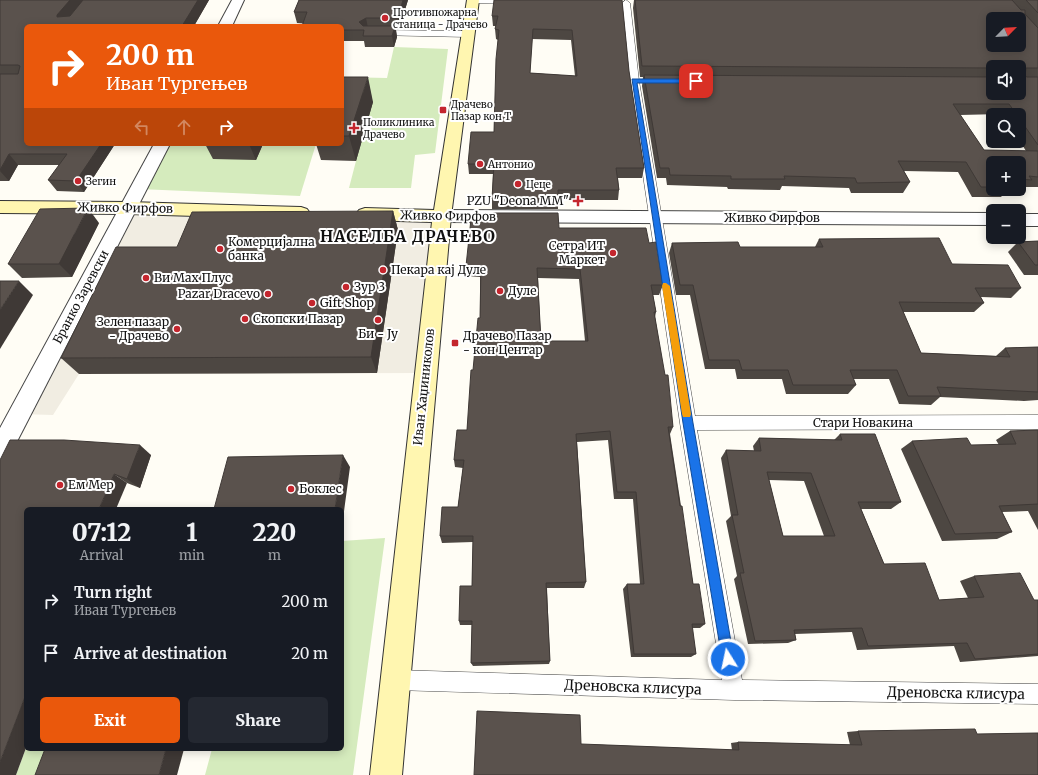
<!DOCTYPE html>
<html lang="en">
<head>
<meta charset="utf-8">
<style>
	body { margin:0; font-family:Merriweather,serif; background:#242831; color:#f1f3f6; height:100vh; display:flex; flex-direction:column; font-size:15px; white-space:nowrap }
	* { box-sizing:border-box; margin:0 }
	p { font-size:13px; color:#9ea1a6 }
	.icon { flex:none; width:22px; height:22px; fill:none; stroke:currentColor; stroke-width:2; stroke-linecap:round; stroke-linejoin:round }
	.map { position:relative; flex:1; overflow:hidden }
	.drawer { position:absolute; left:24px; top:507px; width:320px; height:244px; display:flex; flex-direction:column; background:#171b24; border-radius:6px; box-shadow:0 2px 10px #0003 }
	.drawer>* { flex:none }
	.top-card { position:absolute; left:24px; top:24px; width:320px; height:122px; border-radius:6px; box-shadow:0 2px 10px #0003; background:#ea580c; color:#fff; overflow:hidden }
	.needle { width:26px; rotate:66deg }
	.buttons { position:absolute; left:986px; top:12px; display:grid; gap:8px }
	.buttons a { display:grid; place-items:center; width:40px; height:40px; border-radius:6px; background:#171b24; box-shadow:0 2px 10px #0003; font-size:20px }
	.pin { position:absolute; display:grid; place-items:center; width:34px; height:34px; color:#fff; margin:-17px; border-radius:8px; box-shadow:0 2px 6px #0006 }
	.me { position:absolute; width:44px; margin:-22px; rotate:350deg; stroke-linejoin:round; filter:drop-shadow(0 0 3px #0008) }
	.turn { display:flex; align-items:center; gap:14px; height:84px; padding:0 16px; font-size:18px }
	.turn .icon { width:52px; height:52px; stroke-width:2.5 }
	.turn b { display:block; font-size:28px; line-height:34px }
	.lanes { display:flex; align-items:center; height:38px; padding:0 16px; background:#0003; justify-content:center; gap:20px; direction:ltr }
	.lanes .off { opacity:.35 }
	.eta { display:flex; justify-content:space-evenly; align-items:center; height:68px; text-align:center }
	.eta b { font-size:24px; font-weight:800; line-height:28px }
	.primary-button { display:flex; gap:8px; margin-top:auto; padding:8px 16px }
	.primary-button a { flex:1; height:46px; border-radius:6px; background:#ea580c; color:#fff; font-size:16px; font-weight:800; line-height:46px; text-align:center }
	.primary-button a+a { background:#242831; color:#f1f3f6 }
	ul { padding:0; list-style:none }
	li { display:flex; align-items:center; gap:12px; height:52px; padding:0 16px }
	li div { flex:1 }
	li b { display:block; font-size:15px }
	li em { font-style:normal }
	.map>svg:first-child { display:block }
	.green { fill:#d5ebbd }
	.plaza { fill:#f1ede2 }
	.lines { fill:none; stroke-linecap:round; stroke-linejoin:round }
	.lane-casing { stroke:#444; stroke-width:1 }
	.street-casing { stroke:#444; stroke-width:2 }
	.secondary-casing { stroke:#333; stroke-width:2 }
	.lane { fill:#fff; fill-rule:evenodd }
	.street { fill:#fff; fill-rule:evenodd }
	.secondary { fill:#fff6b0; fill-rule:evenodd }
	.wall { fill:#4d4742; fill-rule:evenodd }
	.shaded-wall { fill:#3f3936 }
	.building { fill:#5a524d; stroke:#3f3936; fill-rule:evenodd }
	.route { fill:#1a73e8; stroke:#114b97 }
	.slow { fill:#f59e0b }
	.poi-dot { fill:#c4262e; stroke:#fff; stroke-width:1.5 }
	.labels { text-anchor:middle; stroke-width:4; stroke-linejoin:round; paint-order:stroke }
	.far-poi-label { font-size:10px; fill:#111; stroke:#fff; text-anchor:start }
	.poi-label { font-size:12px; fill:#111; stroke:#fff; text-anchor:start }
	.street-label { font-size:12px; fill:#111; stroke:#fff }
	.near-street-label { font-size:14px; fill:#111; stroke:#fff }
	.district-label { font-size:16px; font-weight:bold; letter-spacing:1px; fill:#111; stroke:#fff }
</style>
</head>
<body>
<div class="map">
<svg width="1038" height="775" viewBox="0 0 1038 775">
	<rect width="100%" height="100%" fill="#fffdf5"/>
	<g class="green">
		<path d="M 394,47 L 448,49 L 435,153 L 415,155 L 411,188 L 349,188 L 356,161 L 342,77 L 387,78 Z"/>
		<path d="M 162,144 L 316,144 L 300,196 L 139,189 Z"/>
		<path d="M 385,538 L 353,775 L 205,775 L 212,749 L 342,749 L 342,541 Z"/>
		<path d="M 26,748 L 69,749 L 60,775 L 16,775 Z"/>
	</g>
	<path class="plaza" d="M 129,208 L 442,216 L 425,373 L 79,374 L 53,415 L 19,414 Z"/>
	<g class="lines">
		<g class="lane-casing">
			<g id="lane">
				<path d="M 469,0 L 519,0 L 519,1 L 515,4 L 473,3 Z"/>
				<path d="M 626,0 L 630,3 L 639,81 L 695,416 L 1038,415 L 1038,429 L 697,430 L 742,680 L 1038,684 L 1038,704 L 734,700 L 395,690 L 388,687 L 385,680 L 388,673 L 395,670 L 722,680 L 680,423 L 629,81 L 622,3 Z"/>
				<path d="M 377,30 L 468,31 L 473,34 L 468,37 L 374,35 L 372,33 Z"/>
			</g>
		</g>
		<g class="street-casing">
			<g id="street">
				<path d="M 232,0 L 244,0 L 232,26 L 218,26 Z"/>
				<path d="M 154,144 L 170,144 L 8,459 L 0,462 L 0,428 Z"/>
				<path d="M 442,210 L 993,213 L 993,225 L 442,222 L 436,220 L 433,216 L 436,212 Z"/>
				<rect x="1019" y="214" width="19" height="12"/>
			</g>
		</g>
		<g class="secondary-casing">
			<g id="secondary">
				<path d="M 467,0 L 479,0 L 451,216 L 402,775 L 370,775 L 432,222 L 365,220 L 359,218 L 356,214 L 359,210 L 365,208 L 434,210 Z"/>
				<path d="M 0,201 L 129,202 L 301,207 L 307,209 L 310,213 L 307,217 L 301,219 L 129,214 L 0,213 Z"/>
			</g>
		</g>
		<use href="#lane" class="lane"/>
		<use href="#street" class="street"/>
		<use href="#secondary" class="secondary"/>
	</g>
	<g class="wall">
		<path d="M 0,0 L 209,0 L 194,26 L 26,26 L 26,144 L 115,144 L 84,192 L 57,191 L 48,180 L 60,165 L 18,165 L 9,181 L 0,181 Z"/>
		<path d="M 299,0 L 408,0 L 399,29 L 396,29 L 397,37 L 394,47 L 365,47 L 364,41 L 342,41 L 342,26 L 297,23 L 294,12 Z"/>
		<path d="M 622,0 L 629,71 L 644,168 L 642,178 L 618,178 L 619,190 L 618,200 L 558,200 L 558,209 L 492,209 L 492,199 L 493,174 L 469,174 L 468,164 L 494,132 L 498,40 L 496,39 L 495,29 L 496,26 L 493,26 L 492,16 ZM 532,39 L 571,40 L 575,76 L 530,73 Z"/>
		<path d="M 634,0 L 1038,0 L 1038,187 L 1025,187 L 1022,190 L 1007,190 L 1001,197 L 972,197 L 958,172 L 904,171 L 910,182 L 903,193 L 851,193 L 849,188 L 782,186 L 780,190 L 728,189 L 727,187 L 667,185 L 666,178 L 657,178 L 642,86 L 643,77 L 640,77 L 633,8 ZM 993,67 L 1019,67 L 993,93 ZM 1001,114 L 1002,115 L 1019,115 L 1019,140 L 1026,151 L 984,150 L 960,115 ZM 993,163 L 1019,163 L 1019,189 L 993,189 Z"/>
		<path d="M 342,77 L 373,102 L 356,161 L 321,160 L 316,144 L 342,144 Z"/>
		<path d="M 205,144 L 263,144 L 256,160 L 213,159 Z"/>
		<path d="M 393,211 L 398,230 L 377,373 L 79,374 L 61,358 L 177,247 Z"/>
		<path d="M 99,223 L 72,277 L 22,278 L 8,264 Z"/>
		<path d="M 559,228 L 649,243 L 663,285 L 659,295 L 653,295 L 656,312 L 655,317 L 673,427 L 670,434 L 693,584 L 705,624 L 700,628 L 692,628 L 696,654 L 691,657 L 631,657 L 623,589 L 627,584 L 640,584 L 633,499 L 614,499 L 608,440 L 577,442 L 586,582 L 584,588 L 547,588 L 550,661 L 549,664 L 473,666 L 471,663 L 472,625 L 460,625 L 459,621 L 472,586 L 473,542 L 442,543 L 440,536 L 458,507 L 463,468 L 455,467 L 454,460 L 467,430 L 480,318 L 480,277 L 467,276 L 466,266 ZM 538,278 L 579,279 L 585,341 L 541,341 Z"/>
		<path d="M 819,239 L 952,264 L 1021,288 L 1011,298 L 981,297 L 984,303 L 974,312 L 903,312 L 921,353 L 996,356 L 1005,348 L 1038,347 L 1038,400 L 1024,401 L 940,397 L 931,405 L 899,404 L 889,379 L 853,379 L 856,385 L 848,394 L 786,394 L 782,379 L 737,379 L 735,369 L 705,369 L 690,295 L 676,295 L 669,253 L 672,243 L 740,247 L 815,247 Z"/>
		<path d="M 1038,241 L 1038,275 L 1024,275 L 1008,252 L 1018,242 Z"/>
		<path d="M 1038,430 L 1038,530 L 1028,511 L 1002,512 L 1012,532 L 997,539 L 942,541 L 901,449 L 912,441 L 971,445 L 999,445 L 996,440 L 1010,431 Z"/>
		<path d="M 840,434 L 901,502 L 891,509 L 861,509 L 884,564 L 939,600 L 968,598 L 960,581 L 974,576 L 1034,600 L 1038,600 L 1038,656 L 960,662 L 954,646 L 857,650 L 852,632 L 795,634 L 796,640 L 788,643 L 748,644 L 734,579 L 737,576 L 726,521 L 731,516 L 721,458 L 726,450 L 754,451 L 753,446 L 759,438 L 834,440 ZM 769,480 L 804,481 L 824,536 L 783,536 Z"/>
		<path d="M 64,440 L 151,455 L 140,488 L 127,483 Z"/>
		<path d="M 858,731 L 977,734 L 1038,775 L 581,744 L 732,750 L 731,743 L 738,742 L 850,745 L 847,732 Z"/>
	</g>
	<g class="shaded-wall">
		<path d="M 70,0 L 85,0 L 64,25 L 57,17 L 57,15 Z"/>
		<path d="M 198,0 L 209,0 L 194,26 L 182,26 Z"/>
		<path d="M 403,0 L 408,0 L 399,29 L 398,18 Z"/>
		<path d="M 366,18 L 368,28 L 364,31 L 359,22 Z"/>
		<path d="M 395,26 L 397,37 L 394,47 L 392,36 Z"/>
		<path d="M 368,77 L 373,102 L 356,161 L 349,136 Z"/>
		<path d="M 101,144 L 115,144 L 84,192 L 76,181 Z"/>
		<path d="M 249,144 L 263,144 L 256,160 Z"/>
		<path d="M 9,154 L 18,165 L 9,181 L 0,171 Z"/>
		<path d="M 88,208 L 99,223 L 72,277 L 59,264 Z"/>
		<path d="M 393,211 L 398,230 L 377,373 L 371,357 Z"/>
		<path d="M 19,281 L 33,295 L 0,349 L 0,310 Z"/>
		<path d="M 140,445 L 151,455 L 140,488 L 127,479 Z"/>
		<path d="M 343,455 L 350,467 L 342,526 L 342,509 L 335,509 Z"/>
		<path d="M 114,474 L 127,483 L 116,509 L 99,509 Z"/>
		<path d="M 26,694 L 26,748 L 16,775 L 0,775 L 0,762 Z"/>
		<path d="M 166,749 L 184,749 L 177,775 L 159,775 Z"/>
	</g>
	<g class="building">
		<path d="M 0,0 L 70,0 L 57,15 L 57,17 L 70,16 L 83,0 L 198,0 L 182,26 L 26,26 L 26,144 L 101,144 L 76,181 L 48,180 L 67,154 L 9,154 L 0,170 L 0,74 L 18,74 L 20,66 L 18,65 L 0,65 Z"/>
		<path d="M 299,0 L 403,0 L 398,18 L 366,18 L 359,22 L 363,26 L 395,26 L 392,36 L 363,36 L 364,30 L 342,30 L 342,26 L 302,26 L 307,12 L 294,12 Z"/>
		<path d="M 494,0 L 622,0 L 629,71 L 644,168 L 616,168 L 619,190 L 558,190 L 558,199 L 492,199 L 494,164 L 468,164 L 471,132 L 494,132 L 496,59 L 499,30 L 495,29 L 498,16 L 492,16 ZM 533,29 L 572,30 L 577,76 L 530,73 Z"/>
		<path d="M 635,0 L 1012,0 L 1021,10 L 1025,10 L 1025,14 L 1038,28 L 1038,68 L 1026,68 L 1025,76 L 1027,77 L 1038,77 L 1038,145 L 1019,118 L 1019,115 L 1017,115 L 1009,104 L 953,104 L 984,150 L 1038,151 L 1038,177 L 1029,176 L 1032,180 L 1019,179 L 1019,163 L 993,163 L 993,187 L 981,187 L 966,162 L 898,161 L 910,182 L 857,183 L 855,178 L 784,176 L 785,179 L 731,179 L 731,176 L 670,175 L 669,168 L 660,168 L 644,75 L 993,77 L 993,93 L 1019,93 L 1019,67 L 993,67 L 993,68 L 642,66 ZM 993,19 L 1019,19 L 1019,45 L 993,45 Z"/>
		<path d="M 1026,0 L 1038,0 L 1038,13 Z"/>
		<path d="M 342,77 L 368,77 L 349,136 L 342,136 Z"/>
		<path d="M 88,208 L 59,264 L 8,264 L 40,209 Z"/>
		<path d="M 393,211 L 371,357 L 61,358 L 116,247 L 177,247 L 192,212 Z"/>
		<path d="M 491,213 L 558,213 L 559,228 L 646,228 L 649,243 L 656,242 L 663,285 L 651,285 L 656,312 L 654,312 L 665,375 L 668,375 L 673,427 L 668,427 L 680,506 L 682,506 L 693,584 L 699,584 L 705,624 L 692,624 L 696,654 L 634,654 L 627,584 L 644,584 L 636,492 L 617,492 L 610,431 L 576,434 L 586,582 L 546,583 L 550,661 L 471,663 L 472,621 L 459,621 L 460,586 L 472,586 L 473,536 L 440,536 L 442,507 L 458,507 L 464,460 L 454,460 L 457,430 L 467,430 L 471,370 L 473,370 L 478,318 L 480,318 L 481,266 L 466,266 L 471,219 L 491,216 ZM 537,268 L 580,269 L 588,341 L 541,341 Z"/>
		<path d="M 939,238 L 952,264 L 1008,265 L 1021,288 L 975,288 L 984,303 L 899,302 L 921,353 L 1010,357 L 1005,348 L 1038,347 L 1038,392 L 937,387 L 941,396 L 908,396 L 897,370 L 850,370 L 856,385 L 793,385 L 788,370 L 742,370 L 739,360 L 709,360 L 693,285 L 680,285 L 672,243 L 738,242 L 740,247 L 823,247 L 819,239 Z"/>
		<path d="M 1038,241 L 1038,265 L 1035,265 L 1018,242 Z"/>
		<path d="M 0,281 L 19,281 L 0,310 Z"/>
		<path d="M 1038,430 L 1038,504 L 999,506 L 1012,532 L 955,534 L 912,441 L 967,438 L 971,445 L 1016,444 L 1010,431 Z"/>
		<path d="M 840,434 L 875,434 L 901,502 L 858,502 L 884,564 L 925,563 L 939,600 L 984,597 L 974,576 L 1020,573 L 1034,600 L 1038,600 L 1038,654 L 975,659 L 967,643 L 868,646 L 862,628 L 794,630 L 796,640 L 755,641 L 740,573 L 744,573 L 732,515 L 738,515 L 726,450 L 761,451 L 759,438 L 842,440 ZM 767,472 L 811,473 L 835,536 L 783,536 Z"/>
		<path d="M 10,440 L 64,440 L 140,445 L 127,479 L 114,474 L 99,509 L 26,509 L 26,694 L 19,713 L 0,762 L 0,460 Z"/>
		<path d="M 343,455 L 335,509 L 214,509 L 228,457 Z"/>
		<path d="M 477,711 L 580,715 L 581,744 L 739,750 L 738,742 L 862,745 L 858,731 L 975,729 L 977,734 L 1038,733 L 1038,775 L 474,775 Z"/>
		<path d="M 45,749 L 166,749 L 159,775 L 35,775 Z"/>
	</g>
	<path class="route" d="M 632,79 L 696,79 L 699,81 L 696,83 L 637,83 L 693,423 L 734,659 L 732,663 L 728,665 L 724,663 L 722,659 L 683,423 Z"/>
	<path class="slow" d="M 663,283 L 666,283 L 670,286 L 691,414 L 690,417 L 683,417 L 682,414 L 662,286 Z"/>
	<g class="poi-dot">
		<circle cx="385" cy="18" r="4"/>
		<rect x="439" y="106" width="8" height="8" rx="2"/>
		<path d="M352 122h4v4h4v4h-4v4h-4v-4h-4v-4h4z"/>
		<circle cx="480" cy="164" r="4"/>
		<circle cx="78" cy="181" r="4"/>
		<circle cx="518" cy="184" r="4"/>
		<path d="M576 195h4v4h4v4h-4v4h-4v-4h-4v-4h4z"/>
		<circle cx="220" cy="249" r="4"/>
		<circle cx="613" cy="253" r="4"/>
		<circle cx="383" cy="270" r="4"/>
		<circle cx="146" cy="278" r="4"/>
		<circle cx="346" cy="287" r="4"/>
		<circle cx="500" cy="291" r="4"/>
		<circle cx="268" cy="294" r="4"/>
		<circle cx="312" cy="303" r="4"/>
		<circle cx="245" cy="319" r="4"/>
		<circle cx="378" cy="320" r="4"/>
		<circle cx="177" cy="329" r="4"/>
		<rect x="451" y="339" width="8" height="8" rx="2"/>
		<circle cx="60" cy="485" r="4"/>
		<circle cx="291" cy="489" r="4"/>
	</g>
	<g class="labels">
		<g class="far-poi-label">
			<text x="393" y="16">Противпожарна<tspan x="393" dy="12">станица - Драчево</tspan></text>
			<text x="451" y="108">Драчево<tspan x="451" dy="12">Пазар кон Т</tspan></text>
			<text x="363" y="126">Поликлиника<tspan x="363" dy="12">Драчево</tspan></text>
			<text x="488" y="168">Антонио</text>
			<text x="86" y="185">Зегин</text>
			<text x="526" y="188">Цеце</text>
		</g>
		<g class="poi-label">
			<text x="569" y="205" text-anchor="end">PZU "Deona MM"</text>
			<text x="228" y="246">Комерцијална<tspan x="228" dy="14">банка</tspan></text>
			<text x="605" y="250" text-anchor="end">Сетра ИТ<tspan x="605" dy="14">Маркет</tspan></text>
			<text x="391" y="274">Пекара кај Дуле</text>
			<text x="154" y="282">Ви Мах Плус</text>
			<text x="354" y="291">Зур 3</text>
			<text x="508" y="295">Дуле</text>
			<text x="260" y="298" text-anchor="end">Pazar Dracevo</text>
			<text x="320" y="307">Gift Shop</text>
			<text x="253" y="323">Скопски Пазар</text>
			<text x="169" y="326" text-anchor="end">Зелен пазар<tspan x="169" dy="14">- Драчево</tspan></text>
			<text x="378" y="338" text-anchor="middle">Би - Ју</text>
			<text x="463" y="340">Драчево Пазар<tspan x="463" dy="14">- кон Центар</tspan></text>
			<text x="68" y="489">Ем Мер</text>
			<text x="299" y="493">Боклес</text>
		</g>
		<g class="street-label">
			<text transform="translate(125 208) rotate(1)" y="4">Живко Фирфов</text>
			<text transform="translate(448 216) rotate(1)" y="4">Живко Фирфов</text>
			<text x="772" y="222">Живко Фирфов</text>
			<text transform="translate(81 297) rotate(-62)" y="4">Бранко Заревски</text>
			<text transform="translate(424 387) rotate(-84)" y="4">Иван Хаџиниколов</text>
			<text x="863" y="427">Стари Новакина</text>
		</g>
		<g class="near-street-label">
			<text transform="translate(633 687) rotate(2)" y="5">Дреновска клисура</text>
			<text transform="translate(956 693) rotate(1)" y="5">Дреновска клисура</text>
		</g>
		<g class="district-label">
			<text x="408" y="242">НАСЕЛБА ДРАЧЕВО</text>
		</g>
	</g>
</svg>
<div class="buttons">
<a><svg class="needle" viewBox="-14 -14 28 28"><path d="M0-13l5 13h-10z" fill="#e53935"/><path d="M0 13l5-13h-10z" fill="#9ea1a6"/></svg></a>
<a><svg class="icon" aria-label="sound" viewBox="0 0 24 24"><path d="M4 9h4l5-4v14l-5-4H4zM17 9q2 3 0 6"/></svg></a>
<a><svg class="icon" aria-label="search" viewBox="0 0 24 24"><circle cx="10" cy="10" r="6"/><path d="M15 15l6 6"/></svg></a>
<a>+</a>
<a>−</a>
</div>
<div class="pin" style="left:696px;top:81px;background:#d93025"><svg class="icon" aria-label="arrive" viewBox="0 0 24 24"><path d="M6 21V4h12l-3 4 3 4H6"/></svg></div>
<svg class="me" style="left:728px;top:659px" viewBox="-20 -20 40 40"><circle r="17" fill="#1a73e8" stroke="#fff" stroke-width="3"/><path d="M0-11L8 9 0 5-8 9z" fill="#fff"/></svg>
<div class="top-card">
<div class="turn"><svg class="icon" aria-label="right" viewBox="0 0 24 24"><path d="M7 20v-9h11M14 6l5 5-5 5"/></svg><div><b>200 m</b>Иван Тургењев</div></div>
<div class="lanes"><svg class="icon off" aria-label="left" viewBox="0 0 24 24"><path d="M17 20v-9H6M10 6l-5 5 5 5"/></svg><svg class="icon off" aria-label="ahead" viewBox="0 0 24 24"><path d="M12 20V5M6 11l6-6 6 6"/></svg><svg class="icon" aria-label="right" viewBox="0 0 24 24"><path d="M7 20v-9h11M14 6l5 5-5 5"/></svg></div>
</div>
<section class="drawer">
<div class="eta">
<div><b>07:12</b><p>Arrival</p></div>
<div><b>1</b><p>min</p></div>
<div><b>220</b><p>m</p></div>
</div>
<ul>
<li><svg class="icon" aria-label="right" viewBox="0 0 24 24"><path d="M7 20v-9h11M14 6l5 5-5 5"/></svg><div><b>Turn right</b><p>Иван Тургењев</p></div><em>200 m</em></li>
<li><svg class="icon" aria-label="arrive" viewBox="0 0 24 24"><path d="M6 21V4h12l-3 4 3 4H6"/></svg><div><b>Arrive at destination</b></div><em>20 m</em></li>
</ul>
<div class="primary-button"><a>Exit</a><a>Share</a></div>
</section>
</div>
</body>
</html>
